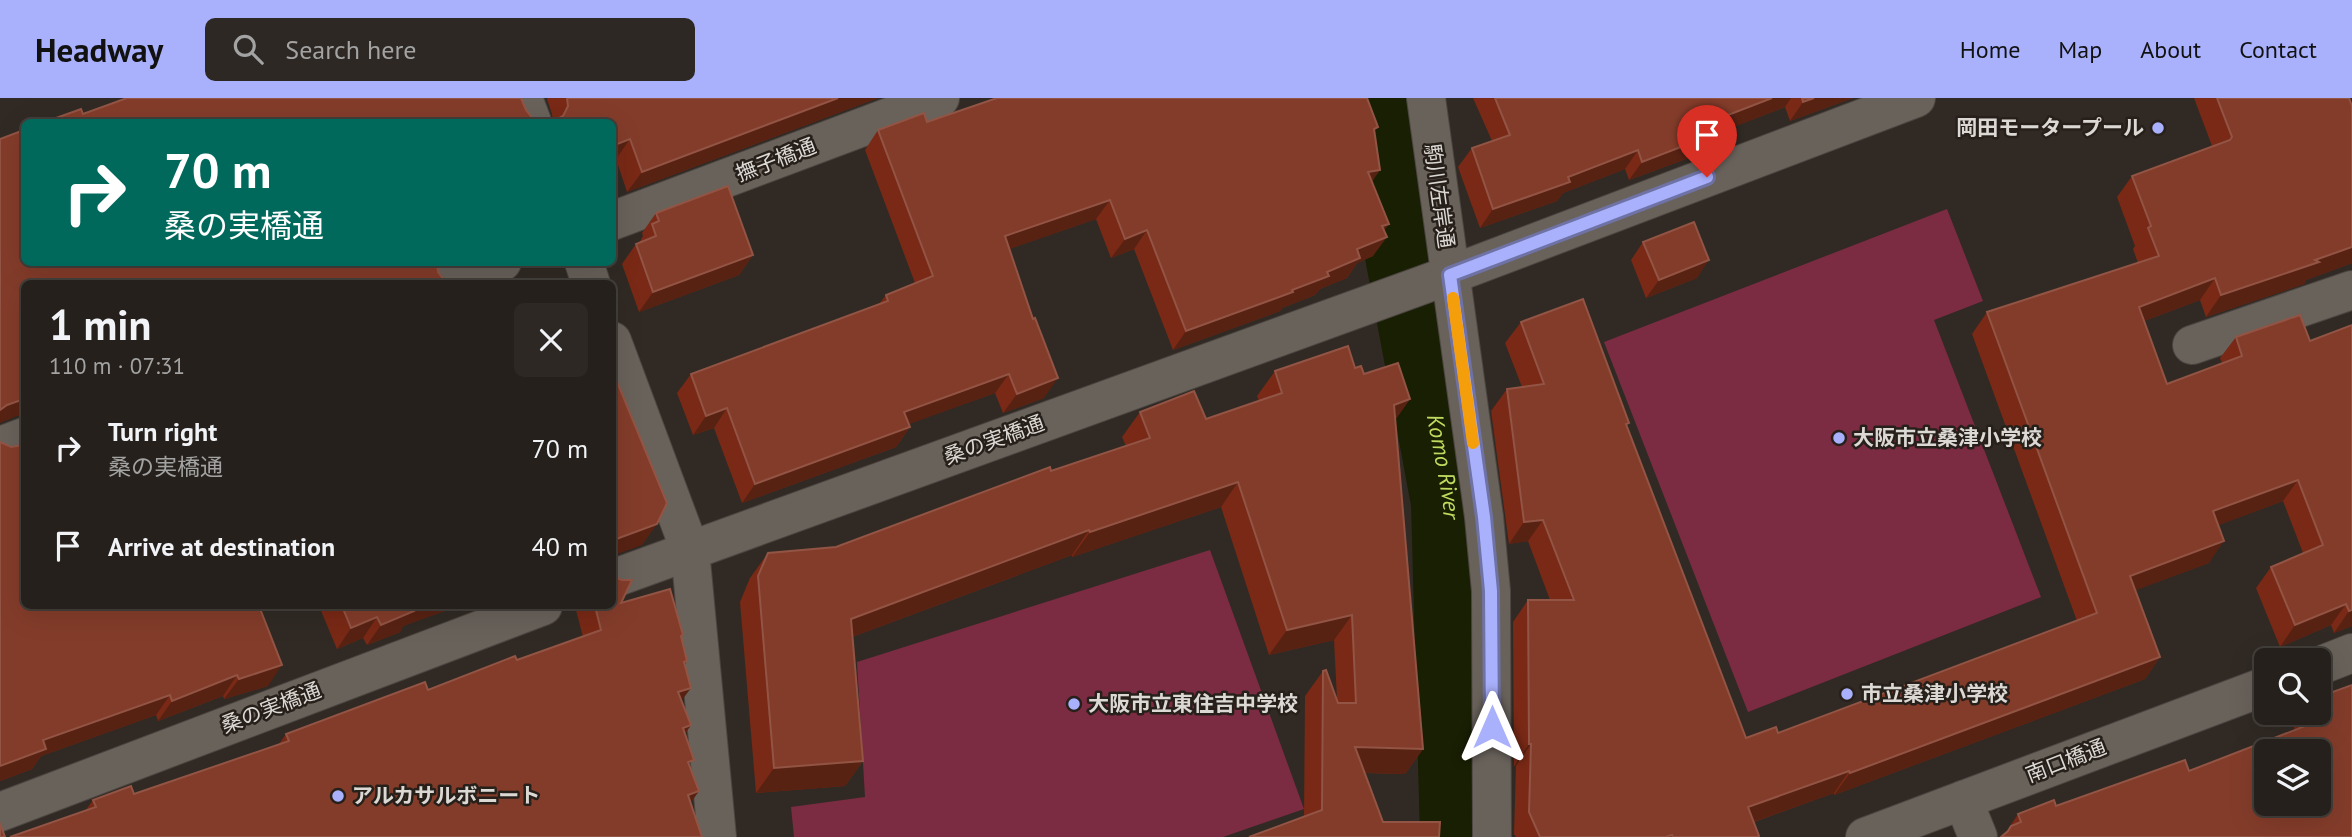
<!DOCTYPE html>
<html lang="en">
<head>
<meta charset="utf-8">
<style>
	body { margin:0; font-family:"PT Sans","Noto Sans JP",sans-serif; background:#2d2824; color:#f1f3f6; height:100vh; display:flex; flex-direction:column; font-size:26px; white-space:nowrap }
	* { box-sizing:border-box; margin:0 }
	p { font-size:23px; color:#a3a3a3 }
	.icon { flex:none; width:38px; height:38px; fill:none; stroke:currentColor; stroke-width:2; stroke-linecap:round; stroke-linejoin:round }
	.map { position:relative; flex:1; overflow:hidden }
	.sheet { position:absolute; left:21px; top:182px; width:595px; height:329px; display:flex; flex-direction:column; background:#25201b; border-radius:10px; box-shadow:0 7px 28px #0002,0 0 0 2px #423e3a }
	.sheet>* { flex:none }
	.top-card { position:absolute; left:21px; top:21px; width:595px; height:147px; border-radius:10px; box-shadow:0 7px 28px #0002,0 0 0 2px #423e3a; background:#00695c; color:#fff; overflow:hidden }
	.tools { position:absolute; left:2254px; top:550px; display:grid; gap:14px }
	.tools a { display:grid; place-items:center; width:77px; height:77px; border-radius:10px; background:#25201b; box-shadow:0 7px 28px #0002,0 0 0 2px #423e3a; font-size:35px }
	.pin { position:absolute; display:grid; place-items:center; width:60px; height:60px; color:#fff; margin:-72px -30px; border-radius:50% 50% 50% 0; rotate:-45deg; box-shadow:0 0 7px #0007 }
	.pin .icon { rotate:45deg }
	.me { position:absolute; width:77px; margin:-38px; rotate:0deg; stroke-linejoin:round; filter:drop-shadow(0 0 5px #0008) }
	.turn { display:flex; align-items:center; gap:24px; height:147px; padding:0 28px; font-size:32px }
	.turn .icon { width:91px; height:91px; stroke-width:2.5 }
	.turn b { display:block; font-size:49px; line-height:60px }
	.round { display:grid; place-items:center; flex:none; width:74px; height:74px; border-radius:10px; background:#2d2824 }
	.headline { display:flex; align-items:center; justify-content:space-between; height:119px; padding:0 28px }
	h1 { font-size:42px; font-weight:700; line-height:52px }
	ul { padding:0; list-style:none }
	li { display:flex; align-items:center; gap:21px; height:98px; padding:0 28px }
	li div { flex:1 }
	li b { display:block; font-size:26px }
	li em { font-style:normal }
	header { display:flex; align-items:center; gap:42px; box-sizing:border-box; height:98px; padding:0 35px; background:#a9b0fc; color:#111 }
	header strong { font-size:33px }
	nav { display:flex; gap:38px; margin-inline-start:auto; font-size:24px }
	.search { width:490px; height:63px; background:#2d2824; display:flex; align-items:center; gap:18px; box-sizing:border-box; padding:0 24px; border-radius:10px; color:#a3a3a3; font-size:26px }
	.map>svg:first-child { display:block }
	.green { fill:#7b2b42 }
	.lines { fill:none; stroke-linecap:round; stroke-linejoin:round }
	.river { stroke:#191f03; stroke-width:80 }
	.minor-casing { stroke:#4c4541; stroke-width:40 }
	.minor { stroke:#69625b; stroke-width:38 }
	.wall { fill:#792915 }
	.shaded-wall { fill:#582213 }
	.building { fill:#843c2a; stroke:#925444; stroke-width:2; fill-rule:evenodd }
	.route-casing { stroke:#6e72a4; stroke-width:18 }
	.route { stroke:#a9b0fc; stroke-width:12 }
	.slow { stroke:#f59e0b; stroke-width:12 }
	.poi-dot { fill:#a9b0fc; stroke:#27201a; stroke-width:2.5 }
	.labels { text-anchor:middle; stroke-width:5; stroke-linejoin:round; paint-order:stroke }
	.poi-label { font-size:21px; font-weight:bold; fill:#dcd8d4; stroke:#27201a; text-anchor:start }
	.street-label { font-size:21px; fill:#dcd8d4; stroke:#27201a }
	.water-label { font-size:23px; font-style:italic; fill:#bfda5e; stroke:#27201a }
</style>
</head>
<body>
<header>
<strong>Headway</strong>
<div class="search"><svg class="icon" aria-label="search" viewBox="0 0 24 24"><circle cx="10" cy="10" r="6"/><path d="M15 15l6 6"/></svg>Search here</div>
<nav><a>Home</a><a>Map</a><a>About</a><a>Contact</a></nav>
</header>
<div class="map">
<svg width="2352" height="739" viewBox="0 0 2352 739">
	<rect width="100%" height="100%" fill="#312a24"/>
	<g class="green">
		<path d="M 1947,111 L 1983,203 L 1934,222 L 2041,499 L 1748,614 L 1604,244 Z"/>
		<path d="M 1210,452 L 1304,711 L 1223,739 L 794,739 L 791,709 L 865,699 L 857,564 Z"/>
	</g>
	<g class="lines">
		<path class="river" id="s1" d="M 1388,0 L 1400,130 L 1451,404 L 1460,739"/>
		<g class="minor-casing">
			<g id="minor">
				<path d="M 523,0 L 532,24"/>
				<path d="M 1426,0 L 1484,419 L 1491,493 L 1492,739"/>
				<path d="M 612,123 L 940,0"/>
				<path d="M 584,164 L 591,186"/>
				<path d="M 444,186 L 502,164"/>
				<path d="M 612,243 L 690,452 L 717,739"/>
				<path d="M 2192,247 L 2352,192"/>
				<path d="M 0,348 L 24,339"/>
				<path d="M 612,481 L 1450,177 L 1916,0"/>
				<path d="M 2319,568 L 2352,555"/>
				<path d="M 1963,702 L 1978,739"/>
				<path d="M 0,714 L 543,508"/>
				<path d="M 1865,739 L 2266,588"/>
			</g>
		</g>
		<use href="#minor" class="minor"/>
	</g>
	<g class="wall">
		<path d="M 548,0 L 878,0 L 627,94 L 616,61 L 553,24 L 552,16 L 547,1 Z"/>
		<path d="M 1473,0 L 1853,0 L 1790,23 L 1785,9 L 1707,39 L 1694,58 L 1629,82 L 1625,71 L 1563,95 L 1557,103 L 1480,130 L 1458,69 L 1472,50 L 1492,43 Z"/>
		<path d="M 2194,0 L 2349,0 L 2352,8 L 2352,165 L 2306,182 L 2304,186 L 2206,219 L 2200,202 L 2144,223 L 2167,286 L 2222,265 L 2220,260 L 2236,239 L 2300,217 L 2352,528 L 2334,535 L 2331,527 L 2280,549 L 2256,490 L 2271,469 L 2303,455 L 2283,403 L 2218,427 L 2209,465 L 2135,492 L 2160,559 L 2145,581 L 1834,697 L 1834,695 L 1754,724 L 1758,739 L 1516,739 L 1514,736 L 1516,668 L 1514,668 L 1513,524 L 1528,502 L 1550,502 L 1528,443 L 1509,446 L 1491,313 L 1507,291 L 1522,289 L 1505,245 L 1521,224 L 1627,328 L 1746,640 L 1778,635 L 2077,523 L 1972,236 L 1987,214 L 2138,165 L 2133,151 L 2135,148 L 2117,99 L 2132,78 L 2212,48 Z"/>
		<path d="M 927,24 L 1375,34 L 1372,84 L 1384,132 L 1373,158 L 1357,165 L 1347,180 L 1320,191 L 1315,197 L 1282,210 L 1280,213 L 1173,252 L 1134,151 L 1111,160 L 1096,121 L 1009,151 L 1044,300 L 1003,315 L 995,295 L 908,326 L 910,329 L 896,349 L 742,405 L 714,330 L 693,337 L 677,295 L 691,276 L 879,206 L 886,197 L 915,185 L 865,52 L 878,32 Z"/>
		<path d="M 656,115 L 753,157 L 739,177 L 639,214 L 622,166 L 636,146 L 639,145 L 643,138 L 642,135 Z"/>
		<path d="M 1643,144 L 1697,180 L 1646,200 L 1631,162 Z"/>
		<path d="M 1355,270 L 1410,301 L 1395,322 L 1423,651 L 1405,676 L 1364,675 L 1383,724 L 1439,739 L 1304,718 L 1305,598 L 1323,573 L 1337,601 L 1334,542 L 1269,557 L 1221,409 L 1072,459 L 1072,457 L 852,539 L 863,663 L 845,688 L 756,695 L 740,504 L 750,480 L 768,455 L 836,449 L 1126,348 L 1122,339 L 1140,314 L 1206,321 L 1259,303 L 1257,298 L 1275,273 Z"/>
		<path d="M 0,344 L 11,349 L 22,348 L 261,508 L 259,508 L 268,588 L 224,601 L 223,598 L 158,623 L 156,617 L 41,658 L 32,671 L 0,683 Z"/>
		<path d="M 621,505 L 681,541 L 687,563 L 685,567 L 681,603 L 691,627 L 685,636 L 689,669 L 691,705 L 86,712 L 93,702 L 134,696 L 279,646 L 286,636 L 428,592 L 583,539 L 575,508 L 612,508 Z"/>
		<path d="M 319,508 L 458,508 L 403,528 L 400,534 L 367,547 L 363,540 L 337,551 Z"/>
		<path d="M 2299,614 L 2319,614 L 2352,739 L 2005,736 L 2018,716 L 2056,708 L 2189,673 L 2295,632 L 2292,624 Z"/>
	</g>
	<g class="shaded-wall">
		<path d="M 838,0 L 878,0 L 627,94 L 642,74 Z"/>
		<path d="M 1772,0 L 1791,0 L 1785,9 L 1689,46 L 1702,27 Z"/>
		<path d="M 1814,0 L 1853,0 L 1790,23 L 1803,4 Z"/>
		<path d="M 1707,39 L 1694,58 L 1629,82 L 1642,64 Z"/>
		<path d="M 630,41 L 616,61 L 612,63 L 612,48 Z"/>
		<path d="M 1638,52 L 1625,71 L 1563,95 L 1557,103 L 1480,130 L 1493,111 L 1568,79 Z"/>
		<path d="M 1380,72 L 1367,91 L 1368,74 Z"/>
		<path d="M 1110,102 L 1096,121 L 992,157 L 1005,138 Z"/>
		<path d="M 1389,126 L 1376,143 L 1387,139 L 1373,158 L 1357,165 L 1347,180 L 1320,191 L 1315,197 L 1282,210 L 1280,213 L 1173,252 L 1186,233 L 1292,192 L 1327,174 L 1357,151 L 1382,128 Z"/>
		<path d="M 1147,132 L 1134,151 L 1111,160 L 1125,141 Z"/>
		<path d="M 2352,149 L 2352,165 L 2306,182 L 2304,186 L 2206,219 L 2221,197 Z"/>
		<path d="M 753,157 L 739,177 L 639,214 L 653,194 Z"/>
		<path d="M 1709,162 L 1697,180 L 1646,200 L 1659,182 Z"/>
		<path d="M 2215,180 L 2200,202 L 2123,231 L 2139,209 Z"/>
		<path d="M 1009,276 L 995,295 L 890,333 L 904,314 Z"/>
		<path d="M 1058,280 L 1044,300 L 1003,315 L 1017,296 Z"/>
		<path d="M 24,301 L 24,318 L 17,318 L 0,325 L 0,312 L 7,307 Z"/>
		<path d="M 1410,301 L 1392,326 L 1394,307 Z"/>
		<path d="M 727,310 L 714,330 L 693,337 L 706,318 Z"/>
		<path d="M 910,329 L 896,349 L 742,405 L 755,386 Z"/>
		<path d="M 2298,382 L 2283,403 L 2198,435 L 2213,413 Z"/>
		<path d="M 1238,384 L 1221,409 L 1072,459 L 1090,434 Z"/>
		<path d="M 1543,422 L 1528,443 L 1509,446 L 1524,424 Z"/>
		<path d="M 657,426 L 642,447 L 612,458 L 612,444 L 619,440 Z"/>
		<path d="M 1089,432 L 1072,457 L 833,546 L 851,521 Z"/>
		<path d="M 2224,443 L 2209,465 L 2115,500 L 2130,478 Z"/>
		<path d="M 2346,506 L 2331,527 L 2280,549 L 2295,527 Z"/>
		<path d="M 419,508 L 458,508 L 403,528 L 400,534 L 367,547 L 381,527 Z"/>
		<path d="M 2352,512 L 2352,528 L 2334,535 L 2349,513 Z"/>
		<path d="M 1352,517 L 1334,542 L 1269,557 L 1287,532 Z"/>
		<path d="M 377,519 L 363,540 L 337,551 L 351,530 Z"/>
		<path d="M 2160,559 L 2145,581 L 1834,697 L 1850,675 Z"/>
		<path d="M 282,567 L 268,588 L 224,601 L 239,581 Z"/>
		<path d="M 237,577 L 223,598 L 158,623 L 172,603 Z"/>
		<path d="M 691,590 L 676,610 L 678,594 Z"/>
		<path d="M 170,597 L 156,617 L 41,658 L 32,671 L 0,683 L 0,668 L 43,642 Z"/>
		<path d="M 691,627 L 676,648 L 683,630 Z"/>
		<path d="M 1529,646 L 1531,646 L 1516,668 L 1514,668 Z"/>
		<path d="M 1355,649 L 1423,651 L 1405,676 L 1337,674 Z"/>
		<path d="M 863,663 L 845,688 L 756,695 L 774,670 Z"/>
		<path d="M 1849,673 L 1834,695 L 1733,731 L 1748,709 Z"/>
		<path d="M 699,693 L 685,713 L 688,697 Z"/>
	</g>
	<g class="building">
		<path d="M 127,0 L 521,0 L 526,12 L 533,21 L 541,24 L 45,24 L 81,11 L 83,16 Z"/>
		<path d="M 567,0 L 838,0 L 642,74 L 630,41 L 612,48 L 612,24 L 552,24 L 563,18 L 568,8 Z"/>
		<path d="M 997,0 L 1367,0 L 1378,29 L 1374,31 L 1380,72 L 1368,74 L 1389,126 L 1382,128 L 1387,139 L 1357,151 L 1360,160 L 1327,174 L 1329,178 L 1292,192 L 1293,194 L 1186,233 L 1147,132 L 1125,141 L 1110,102 L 1005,138 L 1033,221 L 1035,220 L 1058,280 L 1017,296 L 1009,276 L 904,314 L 910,329 L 755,386 L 727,310 L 706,318 L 691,276 L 888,203 L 886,197 L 933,178 L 878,32 L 924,15 L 927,24 Z"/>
		<path d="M 1495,0 L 1772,0 L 1702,27 L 1707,39 L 1642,64 L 1638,52 L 1568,79 L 1570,84 L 1493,111 L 1472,50 L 1510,37 Z"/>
		<path d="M 1802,0 L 1814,0 L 1803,4 Z"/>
		<path d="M 2217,0 L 2349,0 L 2352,8 L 2352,149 L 2315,162 L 2319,164 L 2221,197 L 2215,180 L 2139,209 L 2167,286 L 2242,258 L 2236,239 L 2300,217 L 2310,243 L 2352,227 L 2352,512 L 2349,513 L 2346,506 L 2295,527 L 2271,469 L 2323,447 L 2298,382 L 2213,413 L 2224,443 L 2130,478 L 2160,559 L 1850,675 L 1849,673 L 1748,709 L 1759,738 L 1757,739 L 1673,739 L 1672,737 L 1666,739 L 1540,739 L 1529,714 L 1531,646 L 1529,646 L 1528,502 L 1574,502 L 1543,422 L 1524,424 L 1507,291 L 1544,286 L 1521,224 L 1583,201 L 1629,325 L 1626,326 L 1746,640 L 1776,629 L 1778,635 L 2097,515 L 1987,214 L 2159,158 L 2148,130 L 2151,128 L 2132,78 L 2230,42 L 2232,39 Z"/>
		<path d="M 24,32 L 24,164 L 437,164 L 438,174 L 444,182 L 451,186 L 24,186 L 24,301 L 7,307 L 0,312 L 0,41 Z"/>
		<path d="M 728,88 L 753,157 L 653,194 L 636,146 L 656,138 L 652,126 L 659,123 L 656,115 Z"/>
		<path d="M 1694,124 L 1709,162 L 1659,182 L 1643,144 Z"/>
		<path d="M 1348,248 L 1355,270 L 1361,268 L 1364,276 L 1398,265 L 1410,301 L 1394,307 L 1423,651 L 1355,649 L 1383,724 L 1440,724 L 1439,739 L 1249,739 L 1322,712 L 1323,573 L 1326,572 L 1338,605 L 1356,605 L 1352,517 L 1287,532 L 1238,384 L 1090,434 L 1089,432 L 851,521 L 863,663 L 774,670 L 758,478 L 768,455 L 836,449 L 1050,369 L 1051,373 L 1150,340 L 1140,314 L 1194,293 L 1206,321 L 1282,295 L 1275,273 Z"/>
		<path d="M 618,286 L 667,405 L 657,426 L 619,440 L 612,444 L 612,288 Z"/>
		<path d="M 0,344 L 11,349 L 24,347 L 24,508 L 259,508 L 282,567 L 239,581 L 237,577 L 172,603 L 170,597 L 43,642 L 46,651 L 0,668 Z"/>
		<path d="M 612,478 L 622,482 L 632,482 L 621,505 L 670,491 L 683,537 L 681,538 L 687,563 L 684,564 L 691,590 L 678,594 L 691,627 L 683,630 L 694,662 L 688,664 L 699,693 L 688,697 L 702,739 L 10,739 L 96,709 L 93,702 L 131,688 L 134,696 L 289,643 L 286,636 L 425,584 L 428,592 L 515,558 L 517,562 L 601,532 L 595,508 L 612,508 Z"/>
		<path d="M 342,508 L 419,508 L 412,510 L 414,513 L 381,527 L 377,519 L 351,530 Z"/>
		<path d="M 2352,587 L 2352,739 L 2001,739 L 2008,733 L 2011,728 L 2021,724 L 2018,716 L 2054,702 L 2056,708 L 2185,662 L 2189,673 L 2313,625 L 2309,614 L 2319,614 L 2319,599 ZM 2266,653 L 2319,653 L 2319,705 L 2266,705 Z"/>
		<path d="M 0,725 L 5,739 L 0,739 Z"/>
	</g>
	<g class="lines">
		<g class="route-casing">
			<path id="route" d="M 1492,629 L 1491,493 L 1484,419 L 1450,177 L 1707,79"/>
		</g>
		<use href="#route" class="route"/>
		<path class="slow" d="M 1453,200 L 1473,345"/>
	</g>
	<g class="poi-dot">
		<circle cx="2158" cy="30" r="7"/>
		<circle cx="1839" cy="340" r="7"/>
		<circle cx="1847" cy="596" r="7"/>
		<circle cx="1074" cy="606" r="7"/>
		<circle cx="338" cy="698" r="7"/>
	</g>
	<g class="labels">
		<g class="poi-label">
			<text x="2144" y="37" text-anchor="end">岡田モータープール</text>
			<text x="1853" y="347">大阪市立桑津小学校</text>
			<text x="1861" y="603">市立桑津小学校</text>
			<text x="1088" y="613">大阪市立東住吉中学校</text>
			<text x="352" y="705">アルカサルボニート</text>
		</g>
		<g class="street-label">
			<text transform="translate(776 62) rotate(-21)" y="7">撫子橋通</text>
			<text transform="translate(1439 98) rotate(82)" y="7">駒川左岸通</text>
			<text transform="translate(994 342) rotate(-20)" y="7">桑の実橋通</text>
			<text transform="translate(271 610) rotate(-21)" y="7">桑の実橋通</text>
			<text transform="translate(2066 663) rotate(-21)" y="7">南口橋通</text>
		</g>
		<g class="water-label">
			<text dy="8" stroke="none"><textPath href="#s1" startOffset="373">Komo River</textPath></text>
		</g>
	</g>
</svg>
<div class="tools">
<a><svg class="icon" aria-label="search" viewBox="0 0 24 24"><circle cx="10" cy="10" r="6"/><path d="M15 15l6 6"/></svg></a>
<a><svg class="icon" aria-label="layers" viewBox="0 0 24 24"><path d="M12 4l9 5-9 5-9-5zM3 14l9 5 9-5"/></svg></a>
</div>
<div class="pin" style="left:1707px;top:79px;background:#d93025"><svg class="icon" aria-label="arrive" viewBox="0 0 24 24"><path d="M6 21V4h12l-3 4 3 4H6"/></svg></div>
<svg class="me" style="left:1492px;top:629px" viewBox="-20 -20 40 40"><path d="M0-17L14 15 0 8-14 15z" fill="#a9b0fc" stroke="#fff" stroke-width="4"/></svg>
<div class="top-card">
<div class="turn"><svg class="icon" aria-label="right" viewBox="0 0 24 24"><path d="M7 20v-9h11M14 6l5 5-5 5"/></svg><div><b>70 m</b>桑の実橋通</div></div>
</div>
<section class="sheet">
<div class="headline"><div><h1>1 min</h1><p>110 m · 07:31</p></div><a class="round"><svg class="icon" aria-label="close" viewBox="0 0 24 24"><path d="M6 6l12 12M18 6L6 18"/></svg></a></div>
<ul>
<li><svg class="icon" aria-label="right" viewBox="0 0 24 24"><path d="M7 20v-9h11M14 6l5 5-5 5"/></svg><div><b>Turn right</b><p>桑の実橋通</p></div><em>70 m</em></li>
<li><svg class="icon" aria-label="arrive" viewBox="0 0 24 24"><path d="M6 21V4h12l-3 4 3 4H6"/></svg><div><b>Arrive at destination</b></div><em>40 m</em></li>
</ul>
</section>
</div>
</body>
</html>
